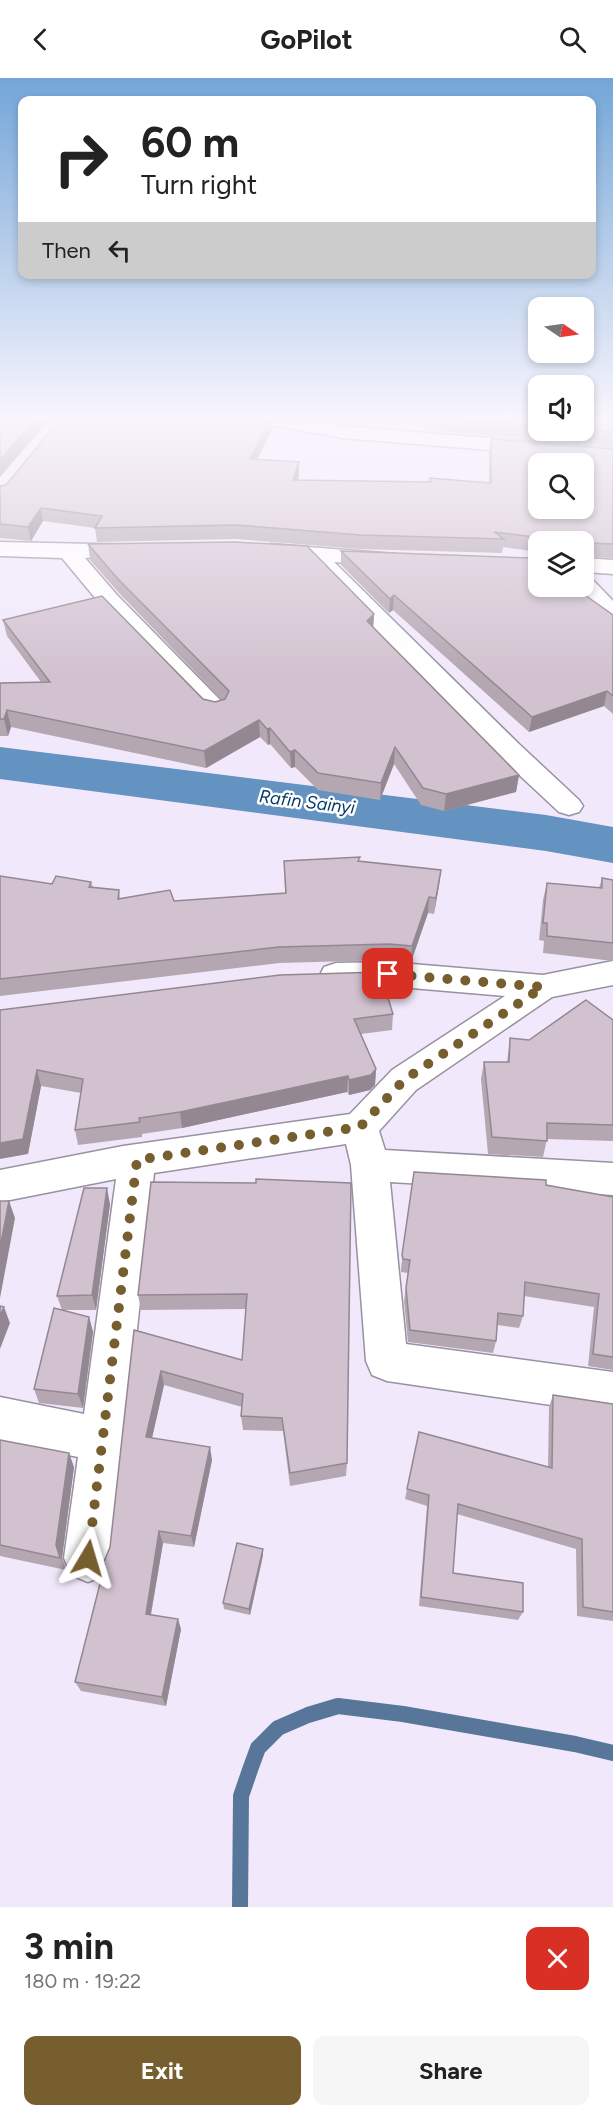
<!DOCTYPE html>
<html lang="en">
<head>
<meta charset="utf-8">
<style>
	body { margin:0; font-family:Figtree,sans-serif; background:#f6f6f6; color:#222; height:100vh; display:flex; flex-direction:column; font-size:22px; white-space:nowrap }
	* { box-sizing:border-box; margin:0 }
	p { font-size:20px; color:#767676 }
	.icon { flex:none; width:33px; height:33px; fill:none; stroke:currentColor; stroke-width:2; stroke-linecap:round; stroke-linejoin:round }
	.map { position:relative; height:1829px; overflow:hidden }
	.details { display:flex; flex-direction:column; background:#fff; flex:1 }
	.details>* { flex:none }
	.top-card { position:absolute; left:18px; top:18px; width:578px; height:183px; border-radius:12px; box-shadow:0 3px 9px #0003; background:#fff; color:#222; overflow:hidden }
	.needle { width:39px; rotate:103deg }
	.fabs { position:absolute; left:528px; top:219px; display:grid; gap:12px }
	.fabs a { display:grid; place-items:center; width:66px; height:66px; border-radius:12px; background:#fff; box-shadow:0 3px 9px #0003; font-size:30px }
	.pin { position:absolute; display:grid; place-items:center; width:51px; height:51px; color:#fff; margin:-26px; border-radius:12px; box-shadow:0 3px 9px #0006 }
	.me { position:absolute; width:66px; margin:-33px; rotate:7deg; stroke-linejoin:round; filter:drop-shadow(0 0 4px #0008) }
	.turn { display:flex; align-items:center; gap:21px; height:126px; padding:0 24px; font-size:27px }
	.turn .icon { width:78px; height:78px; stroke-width:2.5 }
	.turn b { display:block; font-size:42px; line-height:51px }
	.then { display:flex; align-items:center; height:57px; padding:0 24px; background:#0003; gap:12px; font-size:22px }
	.round { display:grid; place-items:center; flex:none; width:63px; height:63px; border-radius:12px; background:#f6f6f6 }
	.overview { display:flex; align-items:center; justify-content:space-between; height:102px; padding:0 24px }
	h1 { font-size:36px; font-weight:700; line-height:45px }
	.action { display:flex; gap:12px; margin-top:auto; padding:12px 24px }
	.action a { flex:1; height:69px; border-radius:12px; background:#775e2f; color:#fff; font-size:24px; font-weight:700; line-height:69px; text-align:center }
	.action a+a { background:#f6f6f6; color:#222 }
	header { display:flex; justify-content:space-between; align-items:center; height:78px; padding:0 24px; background:#fff; font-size:27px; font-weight:700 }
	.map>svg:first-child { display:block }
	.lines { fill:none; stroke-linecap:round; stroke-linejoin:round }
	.stream { stroke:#577699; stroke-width:16 }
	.river { fill:#6492c1; fill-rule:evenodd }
	.street-casing { stroke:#9891a1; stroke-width:3 }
	.street { fill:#fff; fill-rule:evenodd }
	.wall { fill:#b5a7b2 }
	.shaded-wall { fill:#938891 }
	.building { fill:#d2c2cf; stroke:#938891; stroke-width:1.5; fill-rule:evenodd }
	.route { stroke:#775e2f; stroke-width:10; stroke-dasharray:0 18 }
	.labels { text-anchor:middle; stroke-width:5; stroke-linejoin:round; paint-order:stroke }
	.water-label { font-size:18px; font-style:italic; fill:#053c68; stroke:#fff }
</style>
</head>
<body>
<header><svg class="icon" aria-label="back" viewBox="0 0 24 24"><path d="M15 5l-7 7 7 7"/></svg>GoPilot<svg class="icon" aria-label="search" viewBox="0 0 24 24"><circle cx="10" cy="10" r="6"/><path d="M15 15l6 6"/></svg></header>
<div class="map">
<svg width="613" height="1829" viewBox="0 0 613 1829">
	<rect width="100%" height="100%" fill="#f1e9fb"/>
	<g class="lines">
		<path class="stream" d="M 240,1829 L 241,1718 L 251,1689 L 258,1670 L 278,1650 L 308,1637 L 338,1628 L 403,1636 L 575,1666 L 613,1675"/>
		<path class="river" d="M 0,669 L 546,737 L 613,749 L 613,785 L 546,773 L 0,701 Z"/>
		<g class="street-casing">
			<g id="street">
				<path d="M 257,340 L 297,340 L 342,348 L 613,370 L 613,382 L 342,360 L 266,346 L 259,344 Z"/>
				<path d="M 0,464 L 140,467 L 143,472 L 140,477 L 85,480 L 117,517 L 224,626 L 228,631 L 224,636 L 215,639 L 206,636 L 101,527 L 62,480 L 0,478 Z"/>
				<path d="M 271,466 L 395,476 L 398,481 L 395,486 L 387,488 L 334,484 L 519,666 L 579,722 L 583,728 L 579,734 L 569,737 L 559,734 L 499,678 L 308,482 L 263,478 L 260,473 L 263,468 Z"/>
				<path d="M 584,480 L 613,482 L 613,496 L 584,494 Z"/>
				<path d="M 584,499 L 592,501 L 613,523 L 613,544 L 605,542 L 574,508 L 584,508 Z"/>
				<path d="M 613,883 L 613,907 L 552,919 L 416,1012 L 379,1053 L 385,1072 L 613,1085 L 613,1117 L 390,1104 L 406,1266 L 613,1294 L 613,1336 L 387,1303 L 372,1297 L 366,1283 L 351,1087 L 346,1066 L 154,1095 L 112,1480 L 105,1497 L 88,1504 L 71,1497 L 64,1480 L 78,1379 L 0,1363 L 0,1319 L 84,1336 L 116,1101 L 0,1124 L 0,1092 L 123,1068 L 350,1036 L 392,992 L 505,918 L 388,908 L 336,909 L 324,905 L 320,897 L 324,889 L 336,885 L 388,884 L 543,897 Z"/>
			</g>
		</g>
		<use href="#street" class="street"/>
	</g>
	<g class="wall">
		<path d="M 425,340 L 538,340 L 538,352 L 584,352 L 584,340 L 613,340 L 613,368 L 424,352 Z"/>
		<path d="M 273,350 L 257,382 L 299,384 L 299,398 L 298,402 L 429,404 L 430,400 L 489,405 L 489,374 L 491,361 L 613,371 L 613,480 L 584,479 L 584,464 L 538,464 L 538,474 L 503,469 L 502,475 L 359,471 L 236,461 L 97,464 L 95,450 L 43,443 L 31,463 L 0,460 L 0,408 Z"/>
		<path d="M 88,466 L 374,536 L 373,550 L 519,697 L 516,714 L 444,733 L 421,727 L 394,686 L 380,722 L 318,712 L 295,689 L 291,690 L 270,666 L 268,667 L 260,659 L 206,690 L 11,649 L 8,658 L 0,658 L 0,605 L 41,604 L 7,558 L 3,542 L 203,621 L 215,624 L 222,622 L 119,515 L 90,482 Z"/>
		<path d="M 341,473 L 613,537 L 613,636 L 604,628 L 529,654 L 393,532 L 389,535 L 341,487 Z"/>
		<path d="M 284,783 L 360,783 L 441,792 L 434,836 L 428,835 L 411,884 L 388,882 L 280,885 L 0,918 L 0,798 L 52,806 L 91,804 L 93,809 L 119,812 L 120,821 L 174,823 L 285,815 Z"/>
		<path d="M 602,800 L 613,802 L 613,883 L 543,875 L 544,863 L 539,862 L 543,822 L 547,805 L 599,810 Z"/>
		<path d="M 0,932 L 393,936 L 392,952 L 361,956 L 376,991 L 375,1007 L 370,1012 L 349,1017 L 347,1014 L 182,1050 L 142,1056 L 142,1059 L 78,1067 L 75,1052 L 81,1015 L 41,1008 L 28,1076 Z"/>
		<path d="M 613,942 L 613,1063 L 547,1061 L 543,1079 L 488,1076 L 481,1001 L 484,984 L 507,984 L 510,960 L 529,962 Z"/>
		<path d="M 414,1094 L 546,1107 L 613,1119 L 613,1292 L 588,1288 L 594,1229 L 524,1218 L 523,1238 L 519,1250 L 497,1247 L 496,1263 L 493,1275 L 408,1264 L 404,1223 L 408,1195 L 401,1194 L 401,1190 Z"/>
		<path d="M 256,1105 L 347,1385 L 346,1398 L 290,1408 L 283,1353 L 243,1352 L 241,1338 L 242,1329 L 164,1307 L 152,1360 L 212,1382 L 194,1469 L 163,1465 L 151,1537 L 181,1551 L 166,1628 L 81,1613 L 75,1604 L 104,1489 L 103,1486 L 110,1469 L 134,1252 L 242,1282 L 246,1231 L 141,1232 L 138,1217 Z"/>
		<path d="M 110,1126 L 96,1232 L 64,1232 L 89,1239 L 93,1254 L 83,1330 L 39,1325 L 34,1311 L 62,1232 L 57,1218 Z"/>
		<path d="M 553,1317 L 613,1326 L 613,1543 L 577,1538 L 576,1471 L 457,1436 L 453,1495 L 523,1534 L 518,1542 L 419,1528 L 427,1428 L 405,1421 L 419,1354 L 548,1389 L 549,1329 Z"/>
		<path d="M 0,1362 L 74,1389 L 62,1480 L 66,1492 L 0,1478 Z"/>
		<path d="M 263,1477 L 250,1537 L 224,1531 L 223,1525 Z"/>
	</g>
	<g class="shaded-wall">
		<path d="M 37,340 L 51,340 L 0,399 L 0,382 Z"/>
		<path d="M 271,340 L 273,340 L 273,350 L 250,395 L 250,381 Z"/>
		<path d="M 299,384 L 299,398 L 293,416 L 293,402 Z"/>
		<path d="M 41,430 L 43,443 L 31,463 L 28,449 Z"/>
		<path d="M 394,517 L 393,532 L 389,535 L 390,521 Z"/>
		<path d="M 374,536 L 373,552 L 367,543 Z"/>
		<path d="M 607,613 L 604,628 L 529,654 L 532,639 Z"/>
		<path d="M 7,632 L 11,649 L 8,658 L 4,641 Z"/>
		<path d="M 259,642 L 260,659 L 206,690 L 204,673 Z"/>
		<path d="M 270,650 L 270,666 L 268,667 L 267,651 Z"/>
		<path d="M 395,669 L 394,686 L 380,722 L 381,705 Z"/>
		<path d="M 295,672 L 295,689 L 291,690 L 290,674 Z"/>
		<path d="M 519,697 L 516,714 L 444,733 L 446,716 Z"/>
		<path d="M 441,792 L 439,808 L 434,836 L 436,820 Z"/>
		<path d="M 429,819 L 428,835 L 411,884 L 412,868 Z"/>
		<path d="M 376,991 L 375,1007 L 370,1012 L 349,1017 L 349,1002 Z"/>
		<path d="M 37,992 L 41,1008 L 28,1076 L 0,1081 L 0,1065 Z"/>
		<path d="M 348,998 L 347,1014 L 182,1050 L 180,1034 Z"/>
		<path d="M 107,1110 L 110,1126 L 96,1232 L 92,1217 Z"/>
		<path d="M 9,1123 L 15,1140 L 0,1220 L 0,1170 Z"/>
		<path d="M 4,1229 L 10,1245 L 0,1271 L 0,1238 Z"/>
		<path d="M 89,1239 L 93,1254 L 83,1330 L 78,1316 Z"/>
		<path d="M 161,1293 L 164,1307 L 149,1373 L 146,1359 Z"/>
		<path d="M 210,1369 L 212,1382 L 194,1469 L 191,1458 Z"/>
		<path d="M 69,1375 L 74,1389 L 62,1480 L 66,1492 L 56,1467 Z"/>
		<path d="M 159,1453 L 163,1465 L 149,1546 L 146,1536 Z"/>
		<path d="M 263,1471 L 263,1477 L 250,1537 L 249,1531 Z"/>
		<path d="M 178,1541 L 181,1551 L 166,1628 L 162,1619 Z"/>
	</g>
	<g class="building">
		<path d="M 0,340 L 37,340 L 0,382 Z"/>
		<path d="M 61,340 L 271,340 L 250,381 L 299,384 L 293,402 L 431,404 L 430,400 L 491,405 L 491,361 L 613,371 L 613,466 L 585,465 L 584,465 L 584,464 L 574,464 L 494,454 L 504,461 L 360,457 L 236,447 L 95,450 L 102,438 L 41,430 L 28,449 L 0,446 L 0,408 L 6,407 ZM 538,386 L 584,386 L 584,430 L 538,430 Z"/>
		<path d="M 435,340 L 538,340 L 538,348 Z"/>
		<path d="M 584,340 L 613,340 L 613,354 L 584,352 Z"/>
		<path d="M 235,464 L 307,468 L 374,536 L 367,543 L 519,697 L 446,716 L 423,710 L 395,669 L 381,705 L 318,695 L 295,672 L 290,674 L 270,650 L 267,651 L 259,642 L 204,673 L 7,632 L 4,641 L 0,641 L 0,605 L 50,604 L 3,542 L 102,518 L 203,621 L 215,624 L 225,621 L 229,613 L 117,500 L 88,466 Z"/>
		<path d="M 341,473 L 531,480 L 538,485 L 538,508 L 572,508 L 613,537 L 613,618 L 607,613 L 532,639 L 394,517 L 390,521 Z"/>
		<path d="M 360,779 L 358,783 L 441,792 L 436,820 L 429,819 L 412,868 L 389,866 L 279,869 L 0,901 L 0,798 L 52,806 L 56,798 L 91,804 L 89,809 L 119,812 L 118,821 L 170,812 L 174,823 L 286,815 L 284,783 Z"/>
		<path d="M 602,800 L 613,802 L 613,865 L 547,858 L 547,845 L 543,845 L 547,805 L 602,810 Z"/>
		<path d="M 380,894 L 393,936 L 354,941 L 376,991 L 371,997 L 349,1002 L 348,998 L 180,1034 L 139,1040 L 140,1044 L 75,1052 L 83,1001 L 37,992 L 23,1061 L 0,1065 L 0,932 L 280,897 Z"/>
		<path d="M 586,922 L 613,942 L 613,1047 L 547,1045 L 547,1063 L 492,1059 L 484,984 L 509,984 L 510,960 L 529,962 Z"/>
		<path d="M 414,1094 L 546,1102 L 546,1107 L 613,1119 L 613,1279 L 593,1276 L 599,1216 L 525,1204 L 523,1238 L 498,1235 L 496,1263 L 410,1252 L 406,1210 L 410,1182 L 403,1181 L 402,1177 Z"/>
		<path d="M 256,1101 L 351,1105 L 347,1385 L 290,1395 L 282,1340 L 241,1338 L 243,1316 L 161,1293 L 146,1359 L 210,1369 L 191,1458 L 159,1453 L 146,1536 L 178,1541 L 162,1619 L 75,1604 L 105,1486 L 103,1486 L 110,1469 L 134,1252 L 242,1282 L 247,1216 L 138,1217 L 151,1104 L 256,1105 Z"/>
		<path d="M 84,1110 L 107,1110 L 92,1217 L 57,1218 Z"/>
		<path d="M 0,1123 L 9,1123 L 0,1170 Z"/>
		<path d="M 0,1228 L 4,1229 L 0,1238 Z"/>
		<path d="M 54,1230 L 89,1239 L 78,1316 L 34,1311 Z"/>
		<path d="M 553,1317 L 613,1326 L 613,1534 L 583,1529 L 582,1461 L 458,1426 L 453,1495 L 523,1505 L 523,1534 L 421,1519 L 429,1417 L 407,1411 L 419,1354 L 552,1390 Z"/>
		<path d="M 0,1362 L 69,1375 L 56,1467 L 60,1480 L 0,1467 Z"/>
		<path d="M 237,1465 L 263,1471 L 249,1531 L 223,1525 Z"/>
	</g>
	<linearGradient id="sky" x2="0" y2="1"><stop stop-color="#73a6d8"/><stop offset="0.57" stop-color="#f9f5fd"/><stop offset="1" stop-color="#f9f5fd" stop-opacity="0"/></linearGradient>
	<rect width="613" height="596" fill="url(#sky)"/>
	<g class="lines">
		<path class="route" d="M 88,1480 L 137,1082 L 360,1049 L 404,1002 L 543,909 L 388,896"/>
	</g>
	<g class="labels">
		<g class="water-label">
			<text transform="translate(307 724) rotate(7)" y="6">Rafin Sainyi</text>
		</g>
	</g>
</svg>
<div class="fabs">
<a><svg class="needle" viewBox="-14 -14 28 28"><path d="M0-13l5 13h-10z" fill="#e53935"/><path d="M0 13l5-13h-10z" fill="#767676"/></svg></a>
<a><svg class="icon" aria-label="sound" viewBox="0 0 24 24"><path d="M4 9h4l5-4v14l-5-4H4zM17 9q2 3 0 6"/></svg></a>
<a><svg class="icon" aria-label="search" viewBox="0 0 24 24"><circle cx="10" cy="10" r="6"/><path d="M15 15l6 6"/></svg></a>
<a><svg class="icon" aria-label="layers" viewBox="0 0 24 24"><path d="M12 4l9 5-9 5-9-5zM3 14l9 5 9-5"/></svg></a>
</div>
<div class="pin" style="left:388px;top:896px;background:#d93025"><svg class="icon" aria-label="arrive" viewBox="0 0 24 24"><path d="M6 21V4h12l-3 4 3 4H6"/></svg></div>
<svg class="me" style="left:88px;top:1480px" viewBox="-20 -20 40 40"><path d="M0-17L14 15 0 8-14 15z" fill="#775e2f" stroke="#fff" stroke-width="4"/></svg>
<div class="top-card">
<div class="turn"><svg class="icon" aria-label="right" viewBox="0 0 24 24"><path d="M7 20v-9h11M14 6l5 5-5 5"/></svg><div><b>60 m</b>Turn right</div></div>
<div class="then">Then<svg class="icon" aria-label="left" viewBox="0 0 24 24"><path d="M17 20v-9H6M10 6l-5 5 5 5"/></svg></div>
</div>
</div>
<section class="details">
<div class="overview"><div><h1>3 min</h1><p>180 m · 19:22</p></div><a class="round" style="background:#d93025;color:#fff"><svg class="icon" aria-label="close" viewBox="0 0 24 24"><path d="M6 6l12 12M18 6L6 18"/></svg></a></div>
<div class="action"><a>Exit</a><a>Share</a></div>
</section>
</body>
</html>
